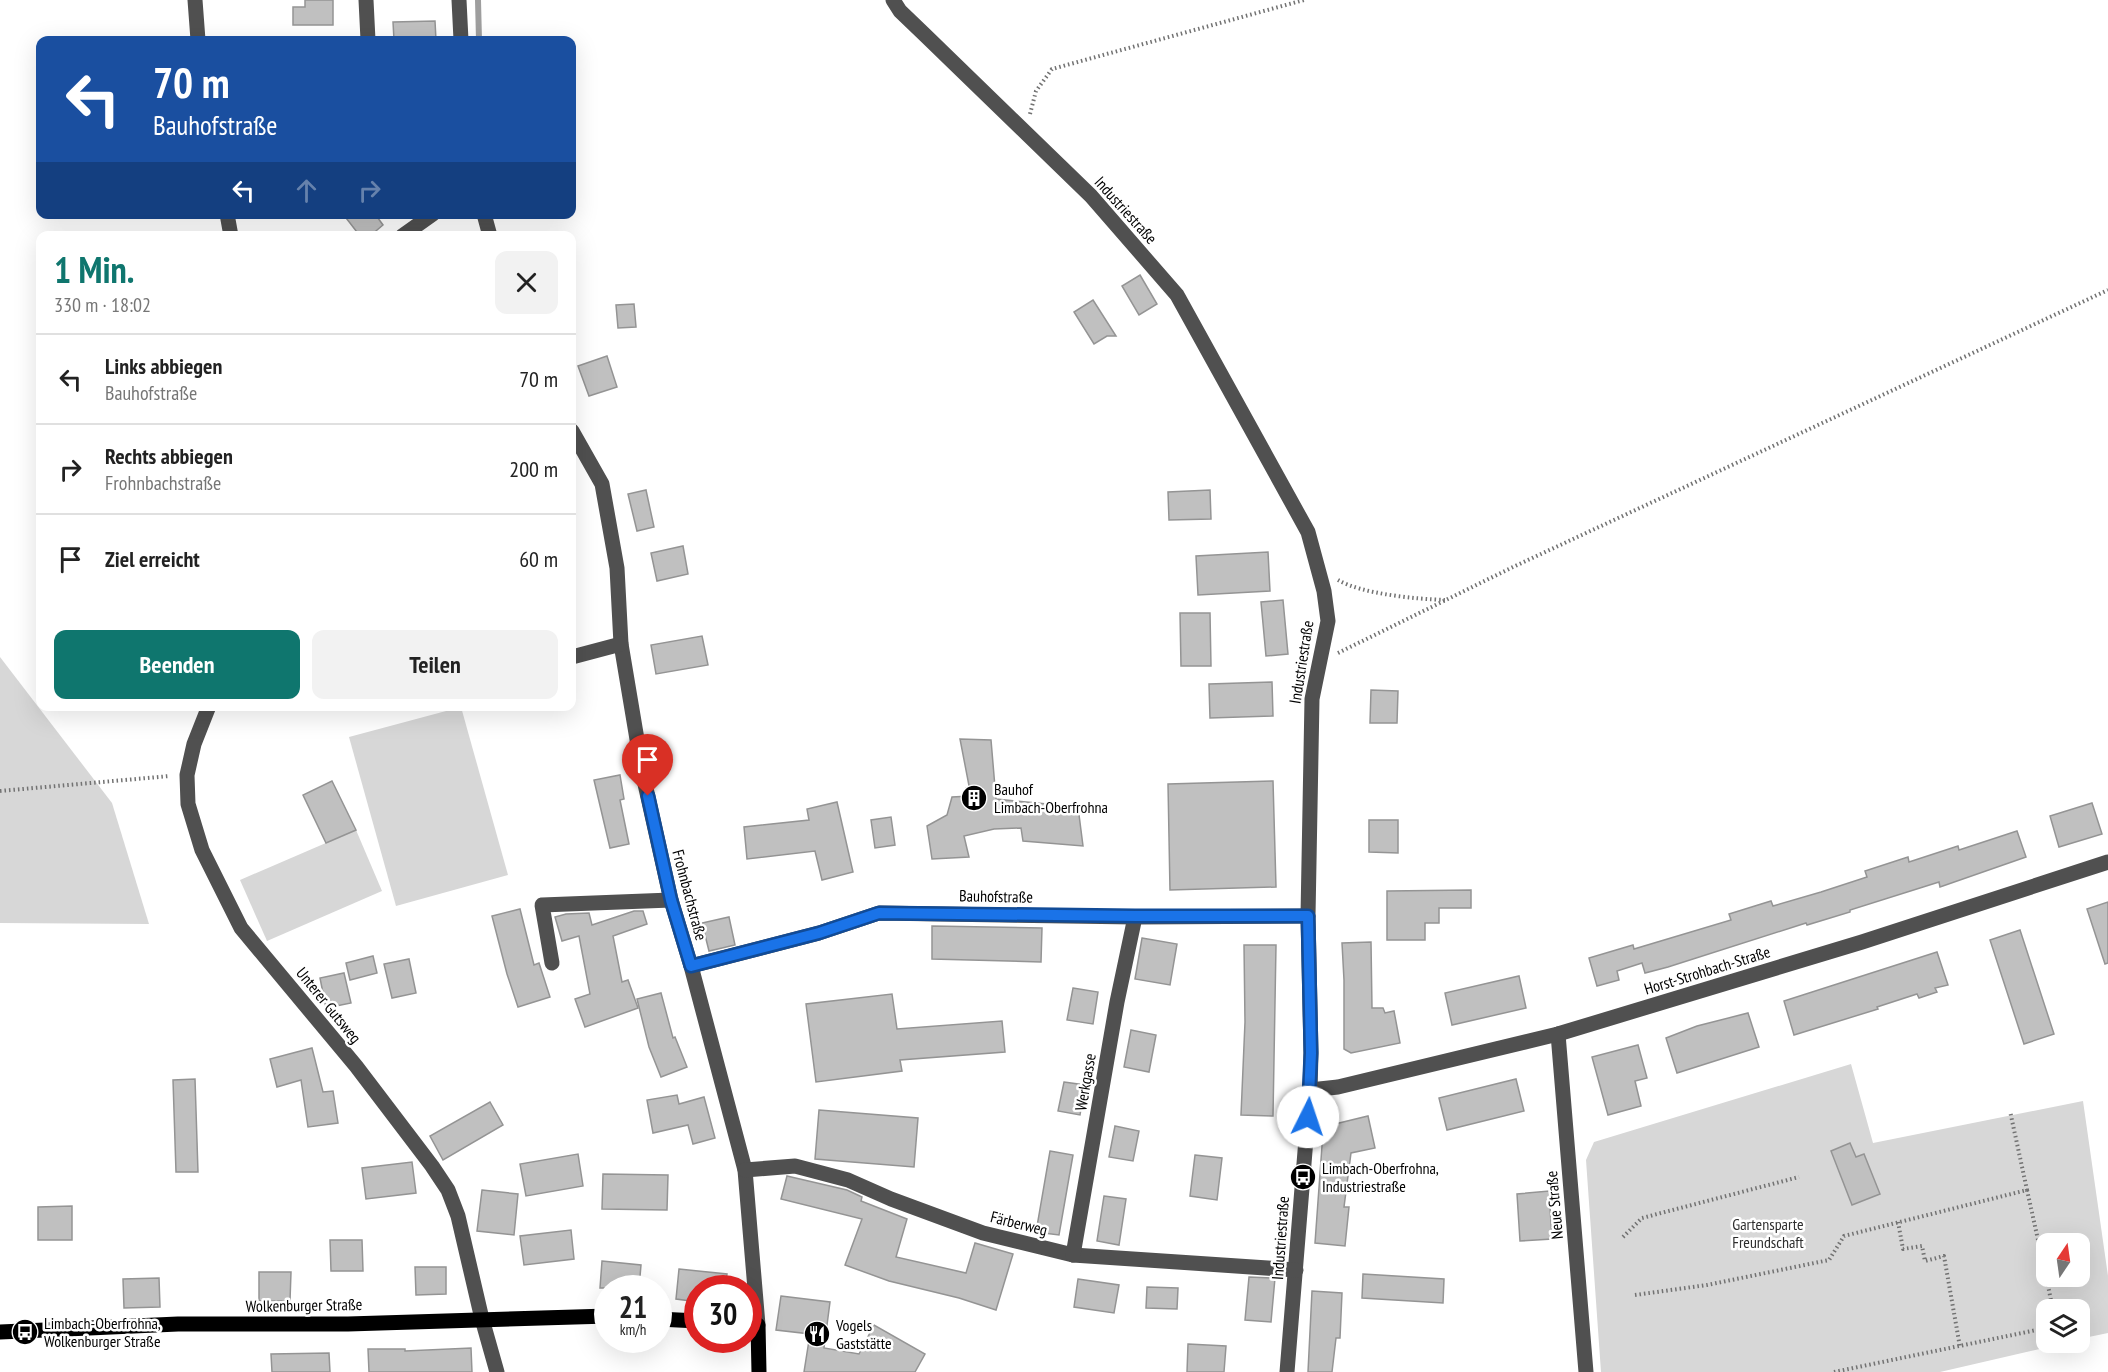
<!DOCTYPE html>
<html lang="de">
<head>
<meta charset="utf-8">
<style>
	body { margin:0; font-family:"PT Sans Narrow",sans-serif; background:#f2f2f2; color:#222; height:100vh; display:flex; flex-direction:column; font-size:22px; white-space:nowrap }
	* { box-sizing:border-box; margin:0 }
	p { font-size:20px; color:#767676 }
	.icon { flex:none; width:33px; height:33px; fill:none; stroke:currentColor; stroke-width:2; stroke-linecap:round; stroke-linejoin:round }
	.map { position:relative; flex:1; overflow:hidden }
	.details { position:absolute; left:36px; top:231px; width:540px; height:480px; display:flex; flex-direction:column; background:#fff; border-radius:12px; box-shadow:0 6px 24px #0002 }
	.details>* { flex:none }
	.hud { position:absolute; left:36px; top:36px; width:540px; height:183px; border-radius:12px; box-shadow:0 6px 24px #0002; background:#1a4fa0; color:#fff; overflow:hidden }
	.needle { width:39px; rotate:13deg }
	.fabs { position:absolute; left:2036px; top:1233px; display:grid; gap:12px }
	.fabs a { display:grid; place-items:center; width:54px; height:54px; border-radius:12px; background:#fff; box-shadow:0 6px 24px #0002; font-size:30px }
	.speed { position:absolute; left:594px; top:1275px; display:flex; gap:12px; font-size:30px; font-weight:700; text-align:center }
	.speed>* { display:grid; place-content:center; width:78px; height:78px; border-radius:50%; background:#fff; box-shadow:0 6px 24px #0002; line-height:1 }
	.speed small { font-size:15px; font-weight:400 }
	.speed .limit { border:9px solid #d22; background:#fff; color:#111 }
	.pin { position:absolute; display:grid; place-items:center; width:51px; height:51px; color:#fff; margin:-62px -26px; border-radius:50% 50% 50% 0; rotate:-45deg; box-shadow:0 0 6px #0007 }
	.pin .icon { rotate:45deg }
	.me { position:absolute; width:66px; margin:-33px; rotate:4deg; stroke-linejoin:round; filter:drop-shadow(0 0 4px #0008) }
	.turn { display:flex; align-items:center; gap:21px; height:126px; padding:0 18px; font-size:27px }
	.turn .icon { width:78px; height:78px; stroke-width:2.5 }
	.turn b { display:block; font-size:42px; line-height:51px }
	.lanes { display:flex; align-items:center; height:57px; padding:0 18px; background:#0003; justify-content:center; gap:30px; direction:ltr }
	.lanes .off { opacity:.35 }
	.round { display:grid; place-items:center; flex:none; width:63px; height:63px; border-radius:12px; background:#f2f2f2 }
	.summary { display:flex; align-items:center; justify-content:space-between; height:102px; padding:0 18px }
	h1 { font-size:36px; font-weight:700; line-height:45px; color:#0f766e }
	.action { display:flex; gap:12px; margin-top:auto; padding:12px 18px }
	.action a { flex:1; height:69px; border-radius:12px; background:#0f766e; color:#fff; font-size:24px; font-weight:700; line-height:69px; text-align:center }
	.action a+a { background:#f2f2f2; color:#222 }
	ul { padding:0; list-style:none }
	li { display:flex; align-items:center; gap:18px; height:90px; padding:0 18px; border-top:2px solid #e0e0e0 }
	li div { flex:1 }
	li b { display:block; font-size:22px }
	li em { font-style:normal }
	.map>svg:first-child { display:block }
	.green { fill:#d7d7d7; fill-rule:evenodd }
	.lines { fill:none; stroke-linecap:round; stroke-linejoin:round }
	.stream { stroke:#9e9e9e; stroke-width:6 }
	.building { fill:#c0c0c0; stroke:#949494; stroke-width:1.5 }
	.path { stroke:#727272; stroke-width:4; stroke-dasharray:1.5 3; stroke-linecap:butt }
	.minor { stroke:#505050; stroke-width:15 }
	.major { stroke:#000; stroke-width:15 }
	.route-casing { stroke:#114b97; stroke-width:15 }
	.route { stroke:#1a73e8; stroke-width:10 }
	.labels { text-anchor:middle; stroke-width:5; stroke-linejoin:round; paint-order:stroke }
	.street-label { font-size:16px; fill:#000; stroke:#fff }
	.poi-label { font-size:16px; fill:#000; stroke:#fff; text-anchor:start }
	.park-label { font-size:16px; fill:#2e2e2e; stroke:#fff }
</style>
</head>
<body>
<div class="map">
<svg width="2108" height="1372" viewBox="0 0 2108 1372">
	<rect width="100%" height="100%" fill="#fff"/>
	<g class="green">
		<path d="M 0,657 L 112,803 L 149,924 L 0,923 Z"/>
		<path d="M 461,707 L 508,875 L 396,906 L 349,737 Z"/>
		<path d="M 356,830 L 382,891 L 267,941 L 240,880 Z"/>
		<path d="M 1851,1064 L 1873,1143 L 2083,1101 L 2108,1276 L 2108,1333 L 2079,1339 L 2079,1310 L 2046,1310 L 2046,1342 L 2066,1343 L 1940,1372 L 1601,1372 L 1586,1160 L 1594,1142 ZM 2046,1244 L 2079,1244 L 2079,1276 L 2046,1276 Z"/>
	</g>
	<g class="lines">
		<path class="stream" d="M 478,0 L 479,40"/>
	</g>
	<g class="building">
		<path d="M 305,0 L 333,0 L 333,25 L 293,25 L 293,7 L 305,7 Z"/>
		<path d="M 435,21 L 436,40 L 394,40 L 393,22 Z"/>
		<path d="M 343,214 L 375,214 L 383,225 L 370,236 L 360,236 Z"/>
		<path d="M 1140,275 L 1157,304 L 1139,315 L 1122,286 Z"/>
		<path d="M 1093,300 L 1116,336 L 1107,336 L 1094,344 L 1074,312 Z"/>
		<path d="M 634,304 L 636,327 L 618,328 L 616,305 Z"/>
		<path d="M 607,356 L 617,387 L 589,396 L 578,366 Z"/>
		<path d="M 646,490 L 654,527 L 637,531 L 628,494 Z"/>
		<path d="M 1210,490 L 1211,519 L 1169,520 L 1168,492 Z"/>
		<path d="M 683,546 L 688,574 L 657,581 L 651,553 Z"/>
		<path d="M 1268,552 L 1270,591 L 1198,595 L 1196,556 Z"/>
		<path d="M 1283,600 L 1288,654 L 1266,656 L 1261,602 Z"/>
		<path d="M 1180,613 L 1210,613 L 1211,666 L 1181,666 Z"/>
		<path d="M 702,636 L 708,665 L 656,674 L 651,645 Z"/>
		<path d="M 1272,682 L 1273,716 L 1210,718 L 1209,684 Z"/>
		<path d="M 1371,690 L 1398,691 L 1397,723 L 1370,723 Z"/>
		<path d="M 960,739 L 991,740 L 996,799 L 1078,807 L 1083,846 L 1023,841 L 1021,828 L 994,829 L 964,836 L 969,857 L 932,859 L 927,826 L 947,815 L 952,797 L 971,796 Z"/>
		<path d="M 620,775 L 624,799 L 620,800 L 629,844 L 610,848 L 594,780 Z"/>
		<path d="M 332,781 L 356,830 L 326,843 L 303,795 Z"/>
		<path d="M 1273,781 L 1276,887 L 1170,890 L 1168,784 Z"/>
		<path d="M 837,802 L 853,872 L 822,880 L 815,851 L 747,859 L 744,827 L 809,820 L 807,809 Z"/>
		<path d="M 2092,803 L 2102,834 L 2059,847 L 2050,816 Z"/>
		<path d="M 891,817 L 895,845 L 875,848 L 871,820 Z"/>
		<path d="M 1369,820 L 1398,820 L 1398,853 L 1369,852 Z"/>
		<path d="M 2017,831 L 2026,857 L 1940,887 L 1939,882 L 1850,910 L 1850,912 L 1807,925 L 1806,923 L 1668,967 L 1645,973 L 1642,963 L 1617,971 L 1619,980 L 1597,986 L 1589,958 L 1633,945 L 1634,949 L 1731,920 L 1729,914 L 1771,901 L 1773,906 L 1821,892 L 1867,877 L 1865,871 L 1908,857 L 1909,862 L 1958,846 L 1959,850 Z"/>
		<path d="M 1471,890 L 1471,908 L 1439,908 L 1439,923 L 1425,923 L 1425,940 L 1387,940 L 1387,891 Z"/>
		<path d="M 2108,902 L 2108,963 L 2105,964 L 2087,909 Z"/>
		<path d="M 520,909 L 534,965 L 539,963 L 550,997 L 518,1007 L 507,974 L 492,916 Z"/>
		<path d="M 634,911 L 643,911 L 647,924 L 613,936 L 622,982 L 628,980 L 638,1008 L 585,1027 L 575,999 L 590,994 L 579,936 L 562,941 L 555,917 L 566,914 L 589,913 L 592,925 Z"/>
		<path d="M 729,917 L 735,945 L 709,951 L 702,923 Z"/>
		<path d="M 932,926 L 1042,928 L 1041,962 L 932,959 Z"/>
		<path d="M 2020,930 L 2054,1034 L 2024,1044 L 1990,940 Z"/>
		<path d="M 1142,938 L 1177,944 L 1170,985 L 1135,979 Z"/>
		<path d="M 1371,942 L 1372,1008 L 1383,1008 L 1385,1013 L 1394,1011 L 1400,1043 L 1351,1053 L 1344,1049 L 1344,980 L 1342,943 Z"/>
		<path d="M 1244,945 L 1276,945 L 1273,1116 L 1241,1115 L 1245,1022 Z"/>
		<path d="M 1937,952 L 1948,985 L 1935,988 L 1937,992 L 1919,998 L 1917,994 L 1877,1007 L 1878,1009 L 1794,1035 L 1784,1001 Z"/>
		<path d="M 373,956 L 377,973 L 350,980 L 346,963 Z"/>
		<path d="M 409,959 L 416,993 L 392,998 L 384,964 Z"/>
		<path d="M 344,973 L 351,1003 L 326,1008 L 320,978 Z"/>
		<path d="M 1519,976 L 1526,1008 L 1452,1025 L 1445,993 Z"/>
		<path d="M 1073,988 L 1098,992 L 1093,1024 L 1067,1020 Z"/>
		<path d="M 661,993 L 673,1038 L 675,1037 L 687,1067 L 661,1077 L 649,1047 L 637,999 Z"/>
		<path d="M 892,994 L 897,1029 L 1002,1021 L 1005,1052 L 900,1060 L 902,1071 L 816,1082 L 806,1004 Z"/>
		<path d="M 1748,1013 L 1759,1047 L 1677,1073 L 1666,1038 L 1697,1026 Z"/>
		<path d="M 1131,1030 L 1156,1035 L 1149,1072 L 1124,1067 Z"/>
		<path d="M 1638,1045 L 1647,1078 L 1635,1081 L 1641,1106 L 1608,1115 L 1592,1057 Z"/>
		<path d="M 312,1048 L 323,1092 L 333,1091 L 338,1123 L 308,1127 L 301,1080 L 277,1087 L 270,1059 Z"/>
		<path d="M 195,1079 L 198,1172 L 176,1172 L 173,1080 Z"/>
		<path d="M 1516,1079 L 1524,1111 L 1447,1130 L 1439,1098 Z"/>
		<path d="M 1064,1082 L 1085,1085 L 1080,1115 L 1058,1111 Z"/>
		<path d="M 677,1095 L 679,1104 L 704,1097 L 715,1138 L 693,1144 L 688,1125 L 653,1133 L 647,1100 Z"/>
		<path d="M 490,1102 L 503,1125 L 443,1160 L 430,1136 Z"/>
		<path d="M 819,1110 L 918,1118 L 914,1167 L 815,1159 Z"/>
		<path d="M 1368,1116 L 1375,1148 L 1351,1153 L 1344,1207 L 1349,1207 L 1345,1246 L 1315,1243 L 1323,1132 L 1328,1127 L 1335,1124 Z"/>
		<path d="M 1115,1126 L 1139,1131 L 1133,1161 L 1109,1157 Z"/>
		<path d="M 1850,1143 L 1856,1157 L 1864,1154 L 1880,1194 L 1852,1205 L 1831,1151 Z"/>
		<path d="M 1050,1151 L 1073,1155 L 1059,1235 L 1036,1232 Z"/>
		<path d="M 578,1154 L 583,1186 L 526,1196 L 520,1164 Z"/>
		<path d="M 1195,1155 L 1222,1158 L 1217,1200 L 1190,1196 Z"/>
		<path d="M 412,1162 L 416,1193 L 366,1199 L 362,1168 Z"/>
		<path d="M 603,1174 L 668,1175 L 667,1210 L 602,1209 Z"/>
		<path d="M 787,1176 L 847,1190 L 862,1197 L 861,1201 L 907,1219 L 896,1257 L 966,1273 L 975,1243 L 1013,1254 L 996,1310 L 959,1298 L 889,1281 L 845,1265 L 862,1219 L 781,1199 Z"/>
		<path d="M 482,1190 L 518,1194 L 514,1235 L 477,1231 Z"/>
		<path d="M 1549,1191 L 1552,1239 L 1520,1241 L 1517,1194 Z"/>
		<path d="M 1104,1196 L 1126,1199 L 1119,1245 L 1097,1241 Z"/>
		<path d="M 72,1206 L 72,1240 L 38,1240 L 38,1207 Z"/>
		<path d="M 571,1230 L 574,1259 L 524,1265 L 520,1236 Z"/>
		<path d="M 330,1240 L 362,1240 L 363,1271 L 331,1271 Z"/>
		<path d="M 602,1261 L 641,1265 L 639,1288 L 600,1288 Z"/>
		<path d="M 415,1267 L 446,1267 L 446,1294 L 416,1295 Z"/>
		<path d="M 679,1269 L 727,1274 L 725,1288 L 698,1288 L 698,1302 L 676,1299 Z"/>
		<path d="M 259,1272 L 291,1272 L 290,1301 L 259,1301 Z"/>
		<path d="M 1363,1274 L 1444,1279 L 1443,1303 L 1362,1298 Z"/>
		<path d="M 1249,1277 L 1275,1278 L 1271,1322 L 1245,1320 Z"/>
		<path d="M 159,1278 L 160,1307 L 124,1308 L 123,1279 Z"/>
		<path d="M 1078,1279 L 1119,1285 L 1114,1313 L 1074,1307 Z"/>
		<path d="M 1147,1287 L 1178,1288 L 1177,1309 L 1146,1308 Z"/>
		<path d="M 1312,1291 L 1342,1293 L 1340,1338 L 1336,1338 L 1332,1372 L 1308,1372 Z"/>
		<path d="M 781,1296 L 830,1302 L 824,1348 L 859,1354 L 874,1325 L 925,1354 L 915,1372 L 804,1372 L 810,1334 L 776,1330 Z"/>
		<path d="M 1188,1344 L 1226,1346 L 1224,1372 L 1187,1372 Z"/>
		<path d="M 471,1348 L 472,1372 L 369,1372 L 368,1349 L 405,1349 L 405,1351 Z"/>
		<path d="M 329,1353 L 330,1372 L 272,1372 L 271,1354 Z"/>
	</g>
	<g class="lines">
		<g class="path">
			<path d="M 1030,114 L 1036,91 L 1052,69 L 1304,0"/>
			<path d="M 1338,580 C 1362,594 1416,599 1445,600"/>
			<path d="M 1338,653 L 1513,567 L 2108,290"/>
			<path d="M 0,791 L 170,776"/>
			<path d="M 2027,1190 L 2046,1276"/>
			<path d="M 1898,1222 L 1903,1249 L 1922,1246 L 1925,1261 L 1944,1256 L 1960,1347"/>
			<path d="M 1623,1237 L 1642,1218 L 1799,1177"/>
			<path d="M 2046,1276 L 2053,1310"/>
			<path d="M 1635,1295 L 1707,1285 L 1829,1260 L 1844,1236 L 2027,1190 L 2010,1111"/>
			<path d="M 1834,1372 L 2046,1328"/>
		</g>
		<g class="minor">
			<path d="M 195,0 L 198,40"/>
			<path d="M 366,0 L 368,40"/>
			<path d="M 459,0 L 461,40"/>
			<path d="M 893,0 L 900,11 L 925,35 L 1091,196 L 1177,295 L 1308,532 L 1324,591 L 1328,621 L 1312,699 L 1308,916 L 1311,1053 L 1310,1090 L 1287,1372"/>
			<path d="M 227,214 L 231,236"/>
			<path d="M 484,214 L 490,236"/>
			<path d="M 402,236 L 433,214"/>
			<path d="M 572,431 L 602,484 L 617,568 L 621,644 L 643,775 L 671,900 L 691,966 L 745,1170 L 758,1325"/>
			<path d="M 572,657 L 621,644"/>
			<path d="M 209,706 L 194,744 L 187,775 L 188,804 L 202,850 L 241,928 L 356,1066 L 432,1166 L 448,1190 L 458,1216 L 482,1319 L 497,1372"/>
			<path d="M 552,963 L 542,905 L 671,900"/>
			<path d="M 691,966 L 819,933 L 879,913 L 1135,917 L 1308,916"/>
			<path d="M 1558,1034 L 1586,1372"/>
			<path d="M 1310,1090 L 1338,1087 L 1558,1034 L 1862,942 L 2108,862"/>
			<path d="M 745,1170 L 795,1166 L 848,1180 L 891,1199 L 983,1233 L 1073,1255 L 1296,1270"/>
			<path d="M 1073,1255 L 1117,1002 L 1135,917"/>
		</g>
		<g class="major">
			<path d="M 658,1319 L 698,1321"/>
			<path d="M 748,1325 L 758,1325 L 759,1372"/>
			<path d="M 0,1332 L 178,1324 L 348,1324 L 608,1316"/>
		</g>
	</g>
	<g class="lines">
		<g class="route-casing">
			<path id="route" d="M 648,796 L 671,900 L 691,966 L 819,933 L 879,913 L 1135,916 L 1308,916 L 1311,1053 L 1308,1117"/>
		</g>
		<use href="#route" class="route"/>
	</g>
	<defs>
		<g id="building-disc" transform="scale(1.35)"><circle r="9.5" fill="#000" stroke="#fff"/><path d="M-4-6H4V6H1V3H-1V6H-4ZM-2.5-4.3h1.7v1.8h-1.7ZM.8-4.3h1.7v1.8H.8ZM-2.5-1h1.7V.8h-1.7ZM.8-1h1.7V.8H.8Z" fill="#fff"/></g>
		<g id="bus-disc" transform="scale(1.35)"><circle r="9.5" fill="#000" stroke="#fff"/><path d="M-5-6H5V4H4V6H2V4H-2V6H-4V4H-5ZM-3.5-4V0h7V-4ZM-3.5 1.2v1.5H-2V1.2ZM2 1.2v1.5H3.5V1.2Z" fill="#fff"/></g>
		<g id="restaurant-disc" transform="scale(1.35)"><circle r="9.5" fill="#000" stroke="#fff"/><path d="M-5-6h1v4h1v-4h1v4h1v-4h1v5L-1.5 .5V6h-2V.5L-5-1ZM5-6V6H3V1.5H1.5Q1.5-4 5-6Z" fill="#fff"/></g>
	</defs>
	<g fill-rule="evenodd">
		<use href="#building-disc" x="974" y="798"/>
		<use href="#bus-disc" x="1303" y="1177"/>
		<use href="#bus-disc" x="25" y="1332"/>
		<use href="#restaurant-disc" x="817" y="1334"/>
	</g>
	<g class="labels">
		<g class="street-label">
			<text transform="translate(1126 210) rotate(48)" y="6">Industriestraße</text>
			<text transform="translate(1301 662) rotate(-81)" y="6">Industriestraße</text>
			<text transform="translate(690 895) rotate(75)" y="6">Frohnbachstraße</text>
			<text transform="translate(996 896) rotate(1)" y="6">Bauhofstraße</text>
			<text transform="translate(1707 970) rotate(-17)" y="6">Horst-Strohbach-Straße</text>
			<text transform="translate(329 1005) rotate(51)" y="6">Unterer Gutsweg</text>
			<text transform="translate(1085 1082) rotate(-80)" y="6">Werkgasse</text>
			<text transform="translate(1554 1205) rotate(-95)" y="6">Neue Straße</text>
			<text transform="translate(1019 1223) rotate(14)" y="6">Färberweg</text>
			<text transform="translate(1280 1238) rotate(-86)" y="6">Industriestraße</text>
			<text transform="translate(304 1305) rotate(-1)" y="6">Wolkenburger Straße</text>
		</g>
		<g class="poi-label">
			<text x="994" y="795">Bauhof<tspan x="994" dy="18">Limbach-Oberfrohna</tspan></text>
			<text x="1322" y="1174">Limbach-Oberfrohna,<tspan x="1322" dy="18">Industriestraße</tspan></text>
			<text x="44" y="1329">Limbach-Oberfrohna,<tspan x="44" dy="18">Wolkenburger Straße</tspan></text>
			<text x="836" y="1331">Vogels<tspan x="836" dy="18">Gaststätte</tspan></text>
		</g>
		<g class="park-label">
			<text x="1768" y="1230">Gartensparte<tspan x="1768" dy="18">Freundschaft</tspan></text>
		</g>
	</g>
</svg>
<div class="fabs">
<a><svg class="needle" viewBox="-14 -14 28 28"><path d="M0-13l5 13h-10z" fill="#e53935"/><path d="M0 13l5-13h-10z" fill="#767676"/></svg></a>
<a><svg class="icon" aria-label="layers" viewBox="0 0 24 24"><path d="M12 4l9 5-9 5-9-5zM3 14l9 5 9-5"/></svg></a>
</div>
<div class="speed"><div>21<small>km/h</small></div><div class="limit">30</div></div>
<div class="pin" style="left:648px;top:796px;background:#d93025"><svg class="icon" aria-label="arrive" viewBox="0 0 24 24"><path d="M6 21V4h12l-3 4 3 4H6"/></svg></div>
<svg class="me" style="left:1308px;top:1117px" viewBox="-20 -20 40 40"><circle r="19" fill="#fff"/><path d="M0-13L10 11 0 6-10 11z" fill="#1a73e8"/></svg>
<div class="hud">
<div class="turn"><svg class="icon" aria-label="left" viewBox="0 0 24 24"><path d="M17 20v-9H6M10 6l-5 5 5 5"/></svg><div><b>70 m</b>Bauhofstraße</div></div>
<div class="lanes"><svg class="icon" aria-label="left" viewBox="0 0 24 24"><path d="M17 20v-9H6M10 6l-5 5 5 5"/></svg><svg class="icon off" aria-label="ahead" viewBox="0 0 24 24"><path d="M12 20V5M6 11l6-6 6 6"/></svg><svg class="icon off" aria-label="right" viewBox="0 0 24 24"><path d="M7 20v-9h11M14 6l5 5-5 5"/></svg></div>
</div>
<section class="details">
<div class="summary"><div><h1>1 Min.</h1><p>330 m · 18:02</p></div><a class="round"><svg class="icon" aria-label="close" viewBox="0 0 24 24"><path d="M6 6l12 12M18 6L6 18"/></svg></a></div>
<ul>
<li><svg class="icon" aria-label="left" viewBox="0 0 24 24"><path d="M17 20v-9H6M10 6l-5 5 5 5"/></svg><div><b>Links abbiegen</b><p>Bauhofstraße</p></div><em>70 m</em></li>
<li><svg class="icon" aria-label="right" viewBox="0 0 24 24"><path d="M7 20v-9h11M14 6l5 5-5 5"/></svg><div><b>Rechts abbiegen</b><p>Frohnbachstraße</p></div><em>200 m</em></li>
<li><svg class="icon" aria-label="arrive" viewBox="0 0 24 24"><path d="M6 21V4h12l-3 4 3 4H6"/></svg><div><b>Ziel erreicht</b></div><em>60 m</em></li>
</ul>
<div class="action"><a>Beenden</a><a>Teilen</a></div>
</section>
</div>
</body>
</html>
